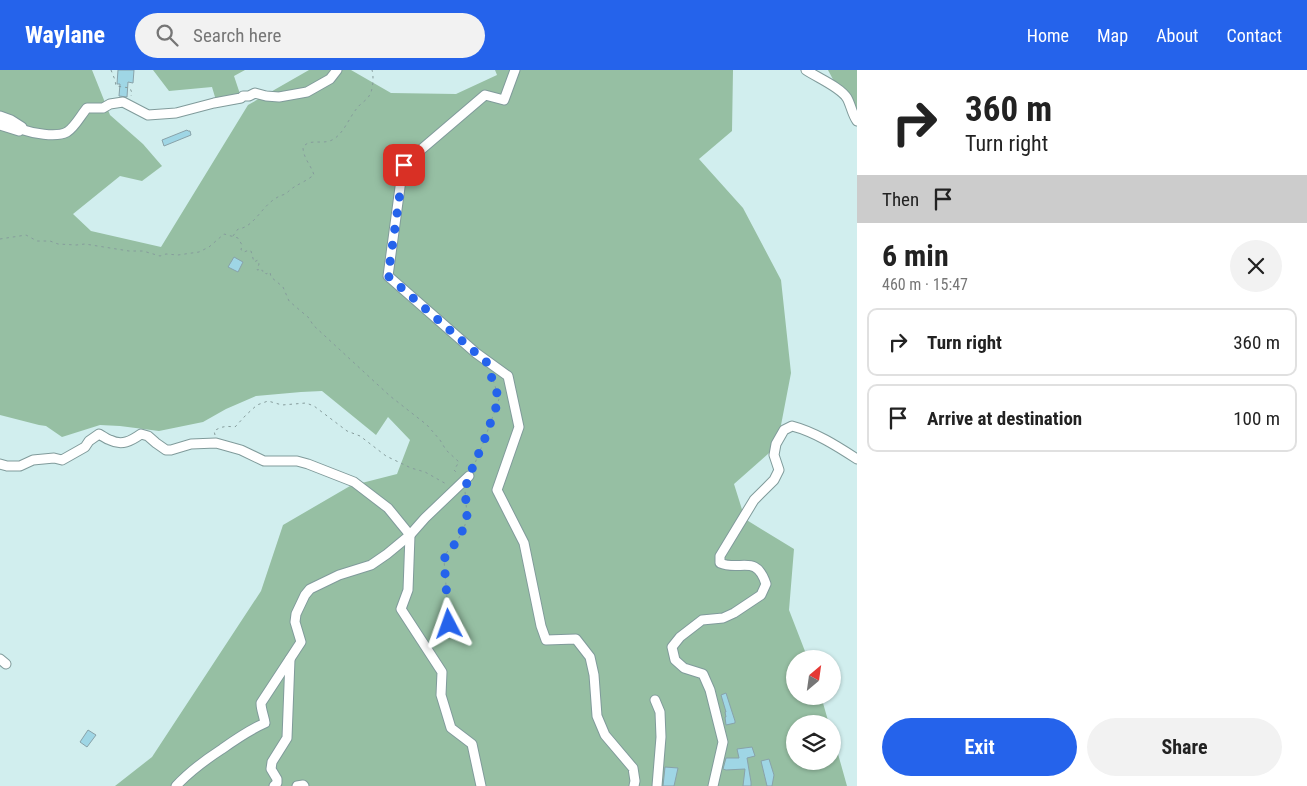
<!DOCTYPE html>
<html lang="en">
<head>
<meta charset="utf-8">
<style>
	body { margin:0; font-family:"Roboto Condensed",sans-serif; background:#f2f2f2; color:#222; height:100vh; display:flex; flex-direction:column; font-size:19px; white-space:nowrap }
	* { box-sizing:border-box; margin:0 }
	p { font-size:16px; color:#767676 }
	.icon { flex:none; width:28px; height:28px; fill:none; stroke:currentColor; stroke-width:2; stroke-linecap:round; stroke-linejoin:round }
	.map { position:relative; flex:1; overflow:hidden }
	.side { display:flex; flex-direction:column; background:#fff; width:450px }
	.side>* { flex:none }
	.guide { background:#fff; color:#222; overflow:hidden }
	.needle { width:32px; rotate:29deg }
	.tools { position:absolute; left:786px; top:580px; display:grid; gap:10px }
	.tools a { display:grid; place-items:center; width:55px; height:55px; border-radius:50%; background:#fff; box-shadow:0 1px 4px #0004; font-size:25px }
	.pin { position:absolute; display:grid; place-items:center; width:42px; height:42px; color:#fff; margin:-21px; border-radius:10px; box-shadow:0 2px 8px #0006 }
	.me { position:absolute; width:55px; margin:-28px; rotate:356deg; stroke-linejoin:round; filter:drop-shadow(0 0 4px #0008) }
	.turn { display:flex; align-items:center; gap:18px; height:105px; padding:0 25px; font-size:22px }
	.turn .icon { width:65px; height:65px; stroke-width:2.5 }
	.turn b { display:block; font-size:35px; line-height:42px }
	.then { display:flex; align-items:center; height:48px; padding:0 25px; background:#0003; gap:10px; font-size:19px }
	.round { display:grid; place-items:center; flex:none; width:52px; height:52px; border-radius:26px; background:#f2f2f2 }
	.overview { display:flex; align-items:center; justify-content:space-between; height:85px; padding:0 25px }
	h1 { font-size:30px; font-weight:700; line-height:38px }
	.cta { display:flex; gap:10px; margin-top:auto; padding:10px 25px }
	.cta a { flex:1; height:58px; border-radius:30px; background:#2563eb; color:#fff; font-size:20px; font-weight:700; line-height:58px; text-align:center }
	.cta a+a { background:#f2f2f2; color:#222 }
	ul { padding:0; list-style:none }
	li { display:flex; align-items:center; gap:15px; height:68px; margin:0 10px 8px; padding:0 15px; border:2px solid #e0e0e0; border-radius:10px }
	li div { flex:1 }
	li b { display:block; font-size:19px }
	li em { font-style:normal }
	header { display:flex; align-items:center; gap:30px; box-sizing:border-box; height:70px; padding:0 25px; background:#2563eb; color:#fff }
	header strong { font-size:24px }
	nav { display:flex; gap:28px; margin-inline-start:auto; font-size:18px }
	.search { width:350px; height:45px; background:#f2f2f2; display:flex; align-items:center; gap:12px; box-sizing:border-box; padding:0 18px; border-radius:28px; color:#767676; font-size:19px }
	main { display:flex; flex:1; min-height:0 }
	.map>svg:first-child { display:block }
	.forest { fill:#96bfa3 }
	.building { fill:#9fd6e5; stroke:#88a2a9 }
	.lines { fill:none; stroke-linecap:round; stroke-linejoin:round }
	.minor-casing { stroke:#809b9b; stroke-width:11 }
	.path { stroke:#869c9c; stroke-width:1; stroke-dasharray:2.5 4; stroke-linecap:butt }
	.minor { stroke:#fff; stroke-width:9 }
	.route { stroke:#2563eb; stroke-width:9; stroke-dasharray:0 16.2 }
</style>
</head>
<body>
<header>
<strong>Waylane</strong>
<div class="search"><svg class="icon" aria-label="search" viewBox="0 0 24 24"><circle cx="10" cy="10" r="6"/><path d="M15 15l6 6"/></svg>Search here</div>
<nav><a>Home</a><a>Map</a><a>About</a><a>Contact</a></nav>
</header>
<main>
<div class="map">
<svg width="857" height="716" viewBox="0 0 857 716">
	<rect width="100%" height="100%" fill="#d1eeee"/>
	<g class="forest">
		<path d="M 0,0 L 92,0 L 110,45 L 143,74 L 162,96 L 142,111 L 120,106 L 73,144 L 91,161 L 161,177 L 248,35 L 309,0 L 351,0 L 391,23 L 456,24 L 497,5 L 495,0 L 733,0 L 732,61 L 699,89 L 743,138 L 781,210 L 791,303 L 777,376 L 734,414 L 745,449 L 794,479 L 789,540 L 808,589 L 795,589 L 795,626 L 821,626 L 829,654 L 795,654 L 795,691 L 832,691 L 833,666 L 847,716 L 115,716 L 152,687 L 261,521 L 283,455 L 350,416 L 397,404 L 410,370 L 388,347 L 376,365 L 322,321 L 301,322 L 256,326 L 226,339 L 203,352 L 159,361 L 120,356 L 100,355 L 62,367 L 46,356 L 39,355 L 0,345 Z"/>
		<path d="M 153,0 L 245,0 L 234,6 L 243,33 L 218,37 L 212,17 L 169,21 Z"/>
		<path d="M 828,0 L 857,0 L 857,55 Z"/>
	</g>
	<g class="building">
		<path d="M 118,0 L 134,0 L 133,13 L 128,12 L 127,27 L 119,26 L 120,14 L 117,14 Z"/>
		<path d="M 187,60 L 188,61 L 190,61 L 191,65 L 164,76 L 162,70 Z"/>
		<path d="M 234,187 L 243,192 L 238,202 L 228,197 Z"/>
		<path d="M 726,623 L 735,651 L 735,653 L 726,655 L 725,647 L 726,647 L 725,642 L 726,642 L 721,625 Z"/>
		<path d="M 88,660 L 96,665 L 87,677 L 80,672 Z"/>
		<path d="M 752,677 L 755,686 L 747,688 L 751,712 L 751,716 L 743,716 L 745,699 L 726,700 L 723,699 L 726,688 L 739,688 L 737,679 Z"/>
		<path d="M 769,689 L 774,705 L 772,716 L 767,716 L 761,691 Z"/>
		<path d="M 665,697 L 678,698 L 674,716 L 663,716 Z"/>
	</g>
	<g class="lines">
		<g class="minor-casing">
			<g id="minor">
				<path d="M 515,0 L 504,30 L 485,25 L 403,95 L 388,206 L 476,283 L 508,306 L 519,357 L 497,420 L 524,473 L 541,556 L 546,570 L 576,569 L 590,587 L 594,605 L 597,646 L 605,665 L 633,698 L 635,711 L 634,716"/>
				<path d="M 806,0 C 818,8 840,17 847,28 C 851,35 852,44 857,51"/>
				<path d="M 0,46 L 11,50 L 22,57 L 19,61 L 0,55"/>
				<path d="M 20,59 C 32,63 56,68 67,62 C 75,57 81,45 87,38 L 103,38 L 110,34 L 123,32 L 148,45 L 176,43 L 214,33 L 241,28 L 243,26 L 249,26 L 255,23 L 266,26 L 279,27 L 307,22 L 330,9 L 337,0"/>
				<path d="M 0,394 L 7,396 L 20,396 L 33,390 L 54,388 L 62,390 L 85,377 L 89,371 L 99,364 C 103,366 106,369 110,370 C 122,376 131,371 141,364 L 148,366 L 156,373 L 166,380 L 171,380 L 191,374 L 216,373 L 241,380 L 264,391 L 297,391 L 308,394 L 354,412 L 388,438 L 410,465 L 408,520 L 401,539 L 442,602 L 441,625 L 451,658 L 472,674 L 481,716"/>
				<path d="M 0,589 L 6,594"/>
				<path d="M 655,630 L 660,642 L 661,667 L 657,716"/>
				<path d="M 176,716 C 190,701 205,690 222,679 C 236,669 249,660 265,653 C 264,646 261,640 261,633 L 301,572 L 295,552 L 296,544 L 305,525 L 310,519 L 339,505 L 371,495 L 387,484 L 410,465 L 425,448 L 469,406"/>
				<path d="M 274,716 L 277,713 L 277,709 L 271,699 L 272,692 L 287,668 L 290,589"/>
				<path d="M 297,716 L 303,715 L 304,716"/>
				<path d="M 713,716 L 723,672 L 710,620 L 703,604 L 684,598 L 675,590 L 672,577 L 680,567 L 702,550 L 723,548 L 734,543 L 761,525 L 766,514 C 756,483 740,502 720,493 L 720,486 L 754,430 L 774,410 L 779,400 L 774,385 L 776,374 L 784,360 L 792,356 C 815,362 837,376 857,389"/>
			</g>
		</g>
		<g class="path">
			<path d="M 111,0 L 115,10 L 116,16 L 130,18 L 132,23 L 131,26"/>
			<path d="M 233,166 L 238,159 C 257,157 263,129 286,124 C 291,118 296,116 303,112 C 307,110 311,107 314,105 C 311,95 303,88 303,77 C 310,68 322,75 332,70 C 344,64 349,47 358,37 C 361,33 367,30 369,26 C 373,21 374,6 372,0"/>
			<path d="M 0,169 L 26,165 L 37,171 L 50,171 L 58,174 L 76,175 L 85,174 L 129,181 L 143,181 L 160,186 L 166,184 L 178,185 L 199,182 L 209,177 L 224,164 L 238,168 L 242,175 L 241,180 L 244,182 L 249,180 L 251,181 L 254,192 L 258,190 L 259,194 L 257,200 L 262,199 L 262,201 L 265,201 L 266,204 L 270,202 L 271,207 L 283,217 L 289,231 L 309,248 L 313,255 L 390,326 L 427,355 L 440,370 L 446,380 L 459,392 L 454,400 L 458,404"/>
			<path d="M 215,365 L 214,361 C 222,356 226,356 235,357 L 246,345 L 257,335 L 268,331 L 282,335 L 306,333 L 314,336 L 347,361 L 360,366 L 386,386 L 411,398 L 425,402 L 448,415"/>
			<path d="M 473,398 L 484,371 L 499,329 L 492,306"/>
			<path d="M 449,554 L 444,490 L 447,482 L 457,472 L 465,455 L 467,445 L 465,421"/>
		</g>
		<use href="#minor" class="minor"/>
	</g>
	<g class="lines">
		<path class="route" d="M 404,95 L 388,206 L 476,283 L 486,291 L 499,329 L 484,371 L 469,406 L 465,419 L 467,445 L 465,455 L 457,472 L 447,482 L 444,490 L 449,554"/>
	</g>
</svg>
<div class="tools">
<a><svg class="needle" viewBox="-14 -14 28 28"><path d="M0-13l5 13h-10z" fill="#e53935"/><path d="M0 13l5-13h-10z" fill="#767676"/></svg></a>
<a><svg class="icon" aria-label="layers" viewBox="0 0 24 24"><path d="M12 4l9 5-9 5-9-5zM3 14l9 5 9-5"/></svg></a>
</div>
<div class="pin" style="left:404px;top:95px;background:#d93025"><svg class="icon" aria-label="arrive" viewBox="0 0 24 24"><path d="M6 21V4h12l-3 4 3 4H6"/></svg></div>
<svg class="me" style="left:449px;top:554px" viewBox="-20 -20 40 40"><path d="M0-17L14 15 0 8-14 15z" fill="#2563eb" stroke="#fff" stroke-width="4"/></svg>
</div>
<section class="side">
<div class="guide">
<div class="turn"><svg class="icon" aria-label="right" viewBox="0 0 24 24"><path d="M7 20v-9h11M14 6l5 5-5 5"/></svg><div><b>360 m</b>Turn right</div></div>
<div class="then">Then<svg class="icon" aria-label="arrive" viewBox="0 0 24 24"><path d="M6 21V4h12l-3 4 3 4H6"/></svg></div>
</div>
<div class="overview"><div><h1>6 min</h1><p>460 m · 15:47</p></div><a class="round"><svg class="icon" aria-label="close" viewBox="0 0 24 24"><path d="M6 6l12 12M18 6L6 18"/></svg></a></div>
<ul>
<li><svg class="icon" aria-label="right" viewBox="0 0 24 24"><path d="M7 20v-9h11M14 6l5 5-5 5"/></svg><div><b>Turn right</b></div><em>360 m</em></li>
<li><svg class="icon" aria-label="arrive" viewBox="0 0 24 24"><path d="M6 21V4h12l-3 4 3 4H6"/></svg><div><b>Arrive at destination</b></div><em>100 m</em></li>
</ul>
<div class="cta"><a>Exit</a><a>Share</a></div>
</section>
</main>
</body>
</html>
